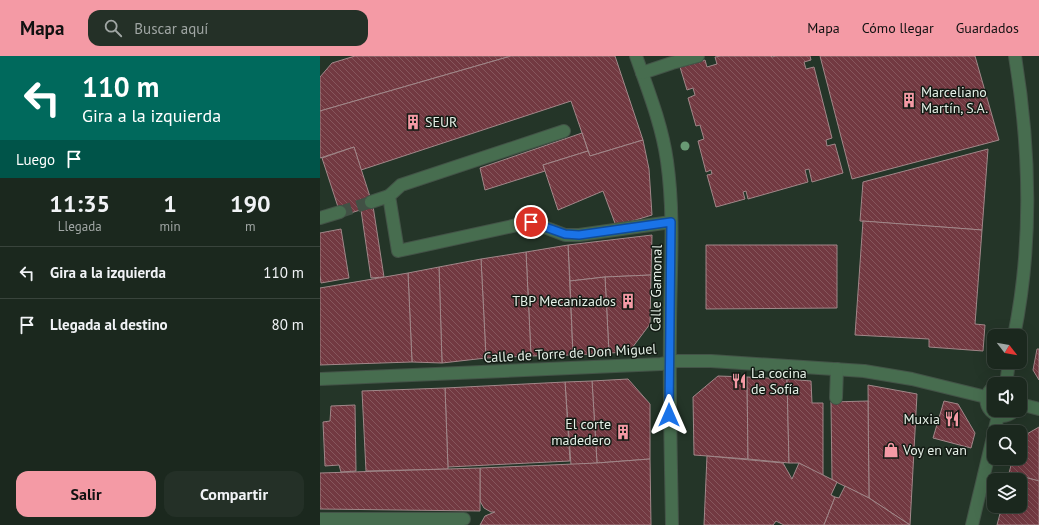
<!DOCTYPE html>
<html lang="es">
<head>
<meta charset="utf-8">
<style>
	body { margin:0; font-family:"PT Sans",sans-serif; background:#243027; color:#f1f3f6; height:100vh; display:flex; flex-direction:column; font-size:15px; white-space:nowrap }
	* { box-sizing:border-box; margin:0 }
	p { font-size:13px; color:#a0a6a4 }
	.icon { flex:none; width:22px; height:22px; fill:none; stroke:currentColor; stroke-width:2; stroke-linecap:round; stroke-linejoin:round }
	.map { position:relative; flex:1; overflow:hidden }
	.side { display:flex; flex-direction:column; background:#1b281e; width:320px }
	.side>* { flex:none }
	.top-card { background:#00695c; color:#fff; overflow:hidden }
	.needle { width:26px; rotate:121deg }
	.fabs { position:absolute; left:667px; top:273px; display:grid; gap:8px }
	.fabs a { display:grid; place-items:center; width:40px; height:40px; border-radius:8px; background:#1b281e; box-shadow:0 4px 16px #0002,0 0 0 1px #39443c; font-size:20px }
	.pin { position:absolute; display:grid; place-items:center; width:34px; height:34px; color:#fff; margin:-17px; border:2px solid #fff; border-radius:50%; box-shadow:0 1px 4px #0007 }
	.me { position:absolute; width:44px; margin:-22px; rotate:0deg; stroke-linejoin:round; filter:drop-shadow(0 0 3px #0008) }
	.turn { display:flex; align-items:center; gap:14px; height:84px; padding:0 16px; font-size:18px }
	.turn .icon { width:52px; height:52px; stroke-width:2.5 }
	.turn b { display:block; font-size:28px; line-height:34px }
	.then { display:flex; align-items:center; height:38px; padding:0 16px; background:#0003; gap:8px; font-size:15px }
	.eta { display:flex; justify-content:space-evenly; align-items:center; height:68px; text-align:center }
	.eta b { font-size:24px; font-weight:700; line-height:28px }
	.primary-button { display:flex; gap:8px; margin-top:auto; padding:8px 16px }
	.primary-button a { flex:1; height:46px; border-radius:12px; background:#f49aa5; color:#111; font-size:16px; font-weight:700; line-height:46px; text-align:center }
	.primary-button a+a { background:#243027; color:#f1f3f6 }
	ul { padding:0; list-style:none }
	li { display:flex; align-items:center; gap:12px; height:52px; padding:0 16px; border-top:1px solid #39443c }
	li div { flex:1 }
	li b { display:block; font-size:15px }
	li em { font-style:normal }
	header { display:flex; align-items:center; gap:24px; box-sizing:border-box; height:56px; padding:0 20px; background:#f49aa5; color:#111 }
	header strong { font-size:19px }
	nav { display:flex; gap:22px; margin-inline-start:auto; font-size:14px }
	.search { width:280px; height:36px; background:#243027; display:flex; align-items:center; gap:10px; box-sizing:border-box; padding:0 14px; border-radius:12px; color:#a0a6a4; font-size:15px }
	main { display:flex; flex:1; min-height:0 }
	.map>svg:first-child { display:block }
	.building { fill:url(#building-back-hatch); stroke:#a18789 }
	.lines { fill:none; stroke-linecap:round; stroke-linejoin:round }
	.minor-tunnel { stroke:#415145; stroke-width:12; stroke-dasharray:12 6; stroke-linecap:butt }
	.minor-casing { stroke:#435347; stroke-width:14 }
	.minor { stroke:#476d4f; stroke-width:12 }
	.tree { fill:#699a74 }
	.route-casing { stroke:#114b97; stroke-width:10 }
	.route { stroke:#1a73e8; stroke-width:7 }
	.labels { text-anchor:middle; stroke-width:3; stroke-linejoin:round; paint-order:stroke }
	.poi-label { font-size:14px; fill:#e5f0e7; stroke:#131b14; text-anchor:start }
	.street-label { font-size:14px; fill:#e5f0e7; stroke:#131b14 }
</style>
</head>
<body>
<header>
<strong>Mapa</strong>
<div class="search"><svg class="icon" aria-label="search" viewBox="0 0 24 24"><circle cx="10" cy="10" r="6"/><path d="M15 15l6 6"/></svg>Buscar aquí</div>
<nav><a>Mapa</a><a>Cómo llegar</a><a>Guardados</a></nav>
</header>
<main>
<section class="side">
<div class="top-card">
<div class="turn"><svg class="icon" aria-label="left" viewBox="0 0 24 24"><path d="M17 20v-9H6M10 6l-5 5 5 5"/></svg><div><b>110 m</b>Gira a la izquierda</div></div>
<div class="then">Luego<svg class="icon" aria-label="arrive" viewBox="0 0 24 24"><path d="M6 21V4h12l-3 4 3 4H6"/></svg></div>
</div>
<div class="eta">
<div><b>11:35</b><p>Llegada</p></div>
<div><b>1</b><p>min</p></div>
<div><b>190</b><p>m</p></div>
</div>
<ul>
<li><svg class="icon" aria-label="left" viewBox="0 0 24 24"><path d="M17 20v-9H6M10 6l-5 5 5 5"/></svg><div><b>Gira a la izquierda</b></div><em>110 m</em></li>
<li><svg class="icon" aria-label="arrive" viewBox="0 0 24 24"><path d="M6 21V4h12l-3 4 3 4H6"/></svg><div><b>Llegada al destino</b></div><em>80 m</em></li>
</ul>
<div class="primary-button"><a>Salir</a><a>Compartir</a></div>
</section>
<div class="map">
<svg width="719" height="469" viewBox="0 0 719 469">
	<defs>
		<pattern id="building-back-hatch" width="6" height="6" patternUnits="userSpaceOnUse"><rect width="6" height="6" fill="#723941"/><path d="M-1 5l2 2M0 0l6 6M5-1l2 2" fill="none" stroke="#86565c"/></pattern>
	</defs>
	<rect width="100%" height="100%" fill="#243528"/>
	<g class="building">
		<path d="M 35,0 L 191,0 L 0,55 L 0,21 L 12,7 Z"/>
		<path d="M 191,0 L 295,0 L 323,84 L 270,100 L 251,45 L 41,114 L 34,91 L 0,102 L 0,55 Z"/>
		<path d="M 401,0 L 451,0 L 452,1 L 456,0 L 490,0 L 491,4 L 484,6 L 486,13 L 494,11 L 512,82 L 506,84 L 507,90 L 515,88 L 523,117 L 492,126 L 489,113 L 485,114 L 488,126 L 428,143 L 426,135 L 423,136 L 425,143 L 396,151 L 387,119 L 392,118 L 391,114 L 386,116 L 378,85 L 384,83 L 380,69 L 376,70 L 368,42 L 375,39 L 373,32 L 367,34 L 360,11 L 385,4 L 387,11 L 397,8 L 395,1 Z"/>
		<path d="M 500,0 L 655,0 L 679,84 L 532,123 Z"/>
		<path d="M 262,77 L 268,95 L 223,109 L 225,115 L 165,134 L 160,112 Z"/>
		<path d="M 323,84 L 329,113 L 332,159 L 296,170 L 283,135 L 238,154 L 223,109 L 268,95 L 270,100 Z"/>
		<path d="M 34,91 L 53,150 L 21,160 L 2,102 Z"/>
		<path d="M 668,93 L 662,174 L 540,165 L 543,126 Z"/>
		<path d="M 53,150 L 64,221 L 51,222 L 41,154 Z"/>
		<path d="M 543,165 L 662,174 L 655,268 L 665,269 L 663,295 L 609,291 L 609,283 L 535,279 Z"/>
		<path d="M 21,173 L 29,222 L 1,227 L 0,219 L 0,177 Z"/>
		<path d="M 332,179 L 331,219 L 285,221 L 250,225 L 248,189 Z"/>
		<path d="M 248,189 L 253,299 L 211,300 L 206,196 Z"/>
		<path d="M 386,189 L 517,189 L 517,252 L 386,253 Z"/>
		<path d="M 206,196 L 211,300 L 166,302 L 161,203 Z"/>
		<path d="M 161,203 L 166,302 L 122,307 L 119,211 Z"/>
		<path d="M 119,211 L 122,307 L 92,306 L 88,217 Z"/>
		<path d="M 88,217 L 92,306 L 0,309 L 0,232 Z"/>
		<path d="M 331,219 L 330,268 L 309,296 L 289,297 L 285,221 Z"/>
		<path d="M 285,221 L 289,297 L 253,299 L 250,225 Z"/>
		<path d="M 717,293 L 719,293 L 719,324 L 713,314 Z"/>
		<path d="M 398,320 L 427,321 L 428,403 L 374,399 L 373,341 Z"/>
		<path d="M 427,321 L 467,323 L 469,407 L 428,403 Z"/>
		<path d="M 308,323 L 330,348 L 330,403 L 277,407 L 272,325 Z"/>
		<path d="M 467,323 L 491,325 L 492,347 L 503,347 L 503,420 L 479,407 L 469,407 Z"/>
		<path d="M 272,325 L 277,407 L 251,409 L 245,326 Z"/>
		<path d="M 245,326 L 250,405 L 128,411 L 125,332 Z"/>
		<path d="M 548,329 L 597,338 L 590,469 L 549,442 Z"/>
		<path d="M 125,332 L 128,413 L 46,415 L 42,335 Z"/>
		<path d="M 548,345 L 549,442 L 512,424 L 511,346 Z"/>
		<path d="M 624,345 L 638,348 L 655,377 L 651,392 L 613,382 Z"/>
		<path d="M 35,349 L 36,415 L 21,416 L 19,409 L 5,410 L 3,366 L 10,365 L 11,350 Z"/>
		<path d="M 719,371 L 719,425 L 689,417 L 693,402 L 700,402 L 700,382 Z"/>
		<path d="M 387,400 L 463,407 L 472,423 L 479,407 L 517,426 L 511,439 L 515,441 L 504,469 L 464,469 L 456,465 L 453,469 L 384,469 Z"/>
		<path d="M 330,403 L 331,469 L 160,469 L 165,460 L 175,456 L 171,456 L 164,452 L 160,445 L 160,412 L 277,407 Z"/>
		<path d="M 160,412 L 160,455 L 0,453 L 0,417 Z"/>
		<path d="M 689,417 L 719,425 L 719,469 L 677,469 L 682,450 L 700,450 L 700,424 L 688,424 Z"/>
		<path d="M 525,430 L 549,442 L 590,469 L 504,469 L 515,441 L 519,442 Z"/>
	</g>
	<g class="lines">
		<path class="minor-tunnel" d="M 20,156 L 51,146"/>
		<g class="minor-casing">
			<g id="minor">
				<path d="M 316,0 C 328,34 342,69 347,105 C 355,161 350,218 350,275 C 349,339 351,404 352,469"/>
				<path d="M 322,17 L 352,7 L 378,0"/>
				<path d="M 244,75 L 81,129 L 69,140 L 78,195 L 211,166 L 245,179 L 259,179 L 351,166"/>
				<path d="M 51,146 L 69,140"/>
				<path d="M 0,162 L 20,156"/>
				<path d="M 694,280 C 713,188 710,92 695,0"/>
				<path d="M 0,323 L 341,308 L 357,305 L 391,305 L 544,315 L 592,323 L 666,341"/>
				<path d="M 686,328 L 689,306"/>
				<path d="M 674,331 C 654,345 678,372 695,354"/>
				<path d="M 516,342 L 517,313"/>
				<path d="M 700,348 L 719,353"/>
				<path d="M 0,463 L 144,463"/>
				<path d="M 652,469 L 678,360"/>
			</g>
		</g>
		<use href="#minor" class="minor"/>
	</g>
	<circle class="tree" cx="365" cy="90" r="4.5"/>
	<g class="lines">
		<g class="route-casing">
			<path id="route" d="M 211,166 L 245,178 L 259,179 L 351,166 L 349,359"/>
		</g>
		<use href="#route" class="route"/>
	</g>
	<defs>
		<g id="building-bare" transform="scale(1.2)"><path d="M-4-6H4V6H1V3H-1V6H-4ZM-2.5-4.3h1.7v1.8h-1.7ZM.8-4.3h1.7v1.8H.8ZM-2.5-1h1.7V.8h-1.7ZM.8-1h1.7V.8H.8Z" fill="#f49aa5" stroke="#131b14" stroke-width="2.5" paint-order="stroke"/></g>
		<g id="restaurant-bare" transform="scale(1.2)"><path d="M-5-6h1v4h1v-4h1v4h1v-4h1v5L-1.5 .5V6h-2V.5L-5-1ZM5-6V6H3V1.5H1.5Q1.5-4 5-6Z" fill="#f49aa5" stroke="#131b14" stroke-width="2.5" paint-order="stroke"/></g>
		<g id="shop-bare" transform="scale(1.2)"><path d="M-5-2.5h2.3a2.7 3.5 0 0 1 5.4 0H5L5.5 6h-11ZM-1.5-2.5h3a1.5 2.3 0 0 0-3 0Z" fill="#f49aa5" stroke="#131b14" stroke-width="2.5" paint-order="stroke"/></g>
	</defs>
	<g fill-rule="evenodd">
		<use href="#building-bare" x="589" y="44"/>
		<use href="#building-bare" x="93" y="66"/>
		<use href="#building-bare" x="308" y="245"/>
		<use href="#restaurant-bare" x="419" y="325"/>
		<use href="#restaurant-bare" x="632" y="363"/>
		<use href="#building-bare" x="303" y="376"/>
		<use href="#shop-bare" x="571" y="394"/>
	</g>
	<g class="labels">
		<g class="poi-label">
			<text x="601" y="41">Marceliano<tspan x="601" dy="16">Martín, S.A.</tspan></text>
			<text x="105" y="71">SEUR</text>
			<text x="296" y="250" text-anchor="end">TBP Mecanizados</text>
			<text x="431" y="322">La cocina<tspan x="431" dy="16">de Sofía</tspan></text>
			<text x="620" y="368" text-anchor="end">Muxia</text>
			<text x="291" y="373" text-anchor="end">El corte<tspan x="291" dy="16">madedero</tspan></text>
			<text x="583" y="399">Voy en van</text>
		</g>
		<g class="street-label">
			<text transform="translate(336 232) rotate(-89)" y="5">Calle Gamonal</text>
			<text transform="translate(250 297) rotate(-3)" y="5">Calle de Torre de Don Miguel</text>
		</g>
	</g>
</svg>
<div class="fabs">
<a><svg class="needle" viewBox="-14 -14 28 28"><path d="M0-13l5 13h-10z" fill="#e53935"/><path d="M0 13l5-13h-10z" fill="#a0a6a4"/></svg></a>
<a><svg class="icon" aria-label="sound" viewBox="0 0 24 24"><path d="M4 9h4l5-4v14l-5-4H4zM17 9q2 3 0 6"/></svg></a>
<a><svg class="icon" aria-label="search" viewBox="0 0 24 24"><circle cx="10" cy="10" r="6"/><path d="M15 15l6 6"/></svg></a>
<a><svg class="icon" aria-label="layers" viewBox="0 0 24 24"><path d="M12 4l9 5-9 5-9-5zM3 14l9 5 9-5"/></svg></a>
</div>
<div class="pin" style="left:211px;top:166px;background:#d93025"><svg class="icon" aria-label="arrive" viewBox="0 0 24 24"><path d="M6 21V4h12l-3 4 3 4H6"/></svg></div>
<svg class="me" style="left:349px;top:359px" viewBox="-20 -20 40 40"><path d="M0-17L14 15 0 8-14 15z" fill="#1a73e8" stroke="#fff" stroke-width="4"/></svg>
</div>
</main>
</body>
</html>
